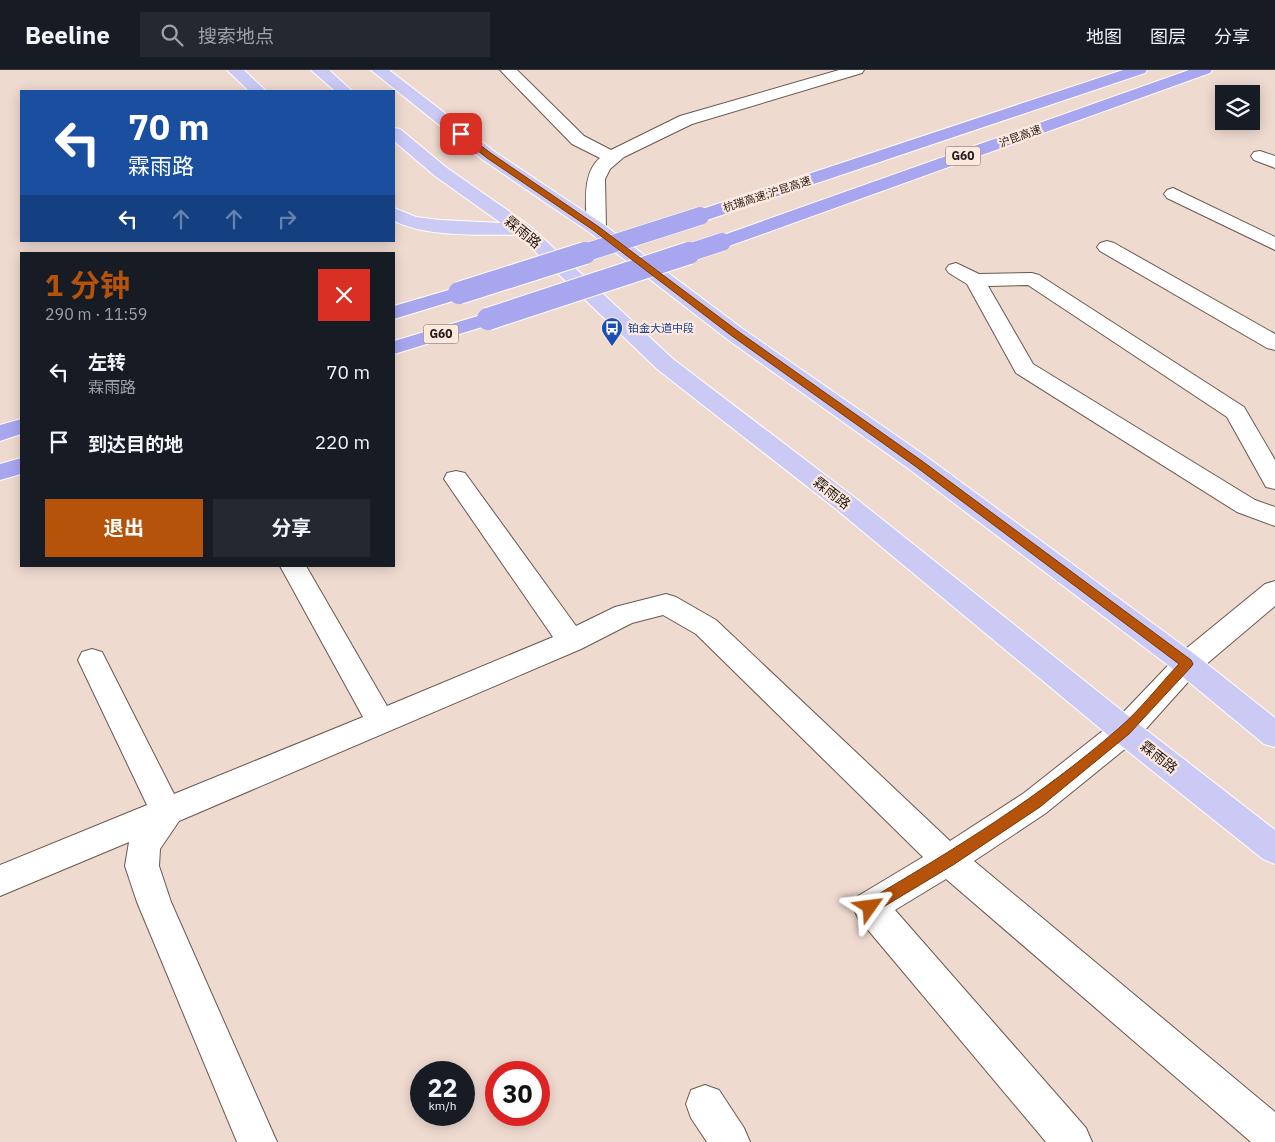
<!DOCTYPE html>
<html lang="zh">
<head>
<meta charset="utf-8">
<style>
	body { margin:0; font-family:"IBM Plex Sans","Noto Sans SC",sans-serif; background:#242831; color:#f1f3f6; height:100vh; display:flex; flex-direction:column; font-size:19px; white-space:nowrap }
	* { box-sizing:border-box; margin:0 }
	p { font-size:16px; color:#9ea1a6 }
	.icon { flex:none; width:28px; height:28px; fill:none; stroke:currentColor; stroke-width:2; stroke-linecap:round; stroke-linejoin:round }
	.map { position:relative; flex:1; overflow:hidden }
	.side { position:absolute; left:20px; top:182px; width:375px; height:315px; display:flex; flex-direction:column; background:#171b24; border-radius:0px; box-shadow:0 2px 12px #0003 }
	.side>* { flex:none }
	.hud { position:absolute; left:20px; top:20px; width:375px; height:152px; border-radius:0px; box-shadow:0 2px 12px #0003; background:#1a4fa0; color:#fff; overflow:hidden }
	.controls { position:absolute; left:1215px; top:15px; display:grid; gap:10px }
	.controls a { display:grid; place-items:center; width:45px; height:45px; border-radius:0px; background:#171b24; box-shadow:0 2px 12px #0003; font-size:25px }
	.speed { position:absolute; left:410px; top:991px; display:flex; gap:10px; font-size:25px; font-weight:700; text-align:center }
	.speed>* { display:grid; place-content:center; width:65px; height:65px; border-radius:50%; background:#171b24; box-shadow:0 2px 12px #0003; line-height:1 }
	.speed small { font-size:12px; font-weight:400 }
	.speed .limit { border:8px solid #d22; background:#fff; color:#111 }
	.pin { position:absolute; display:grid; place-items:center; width:42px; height:42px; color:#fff; margin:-21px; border-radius:10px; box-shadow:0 2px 8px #0006 }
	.me { position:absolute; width:55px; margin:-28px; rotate:59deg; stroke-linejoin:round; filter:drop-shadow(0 0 4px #0008) }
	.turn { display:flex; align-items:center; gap:18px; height:105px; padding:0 25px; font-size:22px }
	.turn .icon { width:65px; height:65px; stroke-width:2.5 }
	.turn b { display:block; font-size:35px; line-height:42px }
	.lanes { display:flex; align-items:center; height:48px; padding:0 25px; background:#0003; justify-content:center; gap:25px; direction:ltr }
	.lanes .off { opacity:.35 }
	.round { display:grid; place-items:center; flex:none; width:52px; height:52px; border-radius:0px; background:#242831 }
	.headline { display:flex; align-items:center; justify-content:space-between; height:85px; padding:0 25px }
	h1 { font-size:30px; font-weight:700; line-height:38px; color:#b45309 }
	.cta { display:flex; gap:10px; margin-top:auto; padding:10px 25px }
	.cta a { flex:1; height:58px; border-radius:0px; background:#b45309; color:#fff; font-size:20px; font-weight:700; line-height:58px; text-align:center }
	.cta a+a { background:#242831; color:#f1f3f6 }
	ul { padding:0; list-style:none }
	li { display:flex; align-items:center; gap:15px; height:70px; padding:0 25px }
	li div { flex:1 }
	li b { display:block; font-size:19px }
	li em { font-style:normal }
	header { display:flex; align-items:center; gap:30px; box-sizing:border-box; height:70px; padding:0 25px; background:#171b24; border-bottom:1px solid #363941 }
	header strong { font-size:24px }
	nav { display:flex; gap:28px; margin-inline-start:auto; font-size:18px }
	.search { width:350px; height:45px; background:#242831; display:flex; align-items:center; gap:12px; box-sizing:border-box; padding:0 18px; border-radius:0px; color:#9ea1a6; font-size:19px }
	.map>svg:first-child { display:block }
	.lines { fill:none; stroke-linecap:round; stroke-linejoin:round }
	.minor-casing { stroke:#69584f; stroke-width:2 }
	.major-casing { stroke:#fff; stroke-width:2 }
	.highway-casing { stroke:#fff; stroke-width:2 }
	.minor { fill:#fff; fill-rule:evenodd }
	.major { fill:#cbcaf5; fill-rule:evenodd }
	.highway { fill:#a8a6ef; fill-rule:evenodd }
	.highway-bridge-far1-casing { stroke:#fff; stroke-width:19; stroke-linecap:butt }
	.highway-bridge-casing { stroke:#fff; stroke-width:24; stroke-linecap:butt }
	.highway-bridge-far1 { stroke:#a8a6ef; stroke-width:18 }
	.highway-bridge { stroke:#a8a6ef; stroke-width:22 }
	.route { fill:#b45309; stroke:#753606 }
	.labels { text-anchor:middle; stroke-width:4.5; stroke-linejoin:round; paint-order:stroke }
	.far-street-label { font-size:11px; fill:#221b18; stroke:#fde8dd }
	.far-transit-label { font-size:11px; fill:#164399; stroke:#fde8dd; text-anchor:start }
	.shield { fill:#fde8dd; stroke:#645853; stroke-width:1 }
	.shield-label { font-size:12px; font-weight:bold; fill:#221b18 }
	.street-label { font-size:14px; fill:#221b18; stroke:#fde8dd }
</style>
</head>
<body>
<header>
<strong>Beeline</strong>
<div class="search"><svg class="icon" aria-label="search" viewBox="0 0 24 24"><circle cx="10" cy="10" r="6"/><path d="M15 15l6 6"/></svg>搜索地点</div>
<nav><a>地图</a><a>图层</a><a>分享</a></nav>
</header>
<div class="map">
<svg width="1275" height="1072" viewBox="0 0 1275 1072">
	<rect width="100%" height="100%" fill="#efdad0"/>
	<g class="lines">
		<g class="minor-casing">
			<g id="minor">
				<path d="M 500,0 L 517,0 L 584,66 L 611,80 L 680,46 L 839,0 L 864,0 L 862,3 L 692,54 L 624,87 L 610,99 L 605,109 L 606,158 L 603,162 L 596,164 L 589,162 L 586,158 C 587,135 581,104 600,88 L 572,74 Z"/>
				<path d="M 1260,81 L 1275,86 L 1275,98 L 1254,90 L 1251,86 L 1254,82 Z"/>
				<path d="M 1173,118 L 1275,167 L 1275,180 L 1167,128 L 1164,124 L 1167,120 Z"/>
				<path d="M 1107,171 L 1114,173 L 1275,264 L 1275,280 L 1267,278 L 1100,181 L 1097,177 L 1100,173 Z"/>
				<path d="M 956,193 L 979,204 L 1032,203 L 1039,205 L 1244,337 L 1275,390 L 1275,419 L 1266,417 L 1227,347 L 1028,215 L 988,216 L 1033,294 L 1255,430 L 1275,437 L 1275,456 L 1237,442 L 1016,303 L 967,214 L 949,203 L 946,199 L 949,195 Z"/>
				<path d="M 456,401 L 465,403 L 576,556 L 615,537 L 666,524 L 676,527 L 716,550 L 950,771 L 1024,723 L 1114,652 L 1177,586 L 1265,514 L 1275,511 L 1275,536 L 1197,602 L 1136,670 L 1046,743 L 974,791 L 1275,1042 L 1275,1072 L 1251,1072 L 946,809 L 895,840 L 1086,1058 L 1092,1072 L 1046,1072 L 858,848 L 853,837 L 858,826 L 923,787 L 696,564 L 663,545 L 632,553 L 581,579 L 179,751 L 160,779 L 159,796 L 171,832 L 277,1072 L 237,1072 L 137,832 L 125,796 L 129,772 L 0,826 L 0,795 L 147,735 L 78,590 L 82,582 L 92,579 L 102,582 L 174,724 L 363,647 L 280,496 L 306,496 L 387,636 L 553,567 L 444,409 L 447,403 Z"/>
				<path d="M 705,1015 L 719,1020 L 744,1058 L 750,1072 L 707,1072 L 691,1048 L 686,1034 L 691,1020 Z"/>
			</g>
		</g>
		<g class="major-casing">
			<g id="major">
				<path d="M 227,0 L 244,0 L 266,21 L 249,21 Z"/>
				<path d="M 311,0 L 329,0 L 352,21 L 335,21 Z"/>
				<path d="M 371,0 L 389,0 L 495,82 L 603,154 L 743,259 L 927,387 L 1197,586 L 1275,648 L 1275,677 L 1264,674 L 1177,602 L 909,399 L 727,269 L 589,162 L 483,90 Z"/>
				<path d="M 394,58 L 400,59 L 447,98 L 530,156 L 673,289 L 854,427 L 1136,652 L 1275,760 L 1275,794 L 1263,789 L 1114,670 L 836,439 L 657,299 L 518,165 C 478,164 431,168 394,151 L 394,138 L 416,147 L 440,150 L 501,153 L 435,106 L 394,71 Z"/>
			</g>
		</g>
		<g class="highway-casing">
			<g id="highway">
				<path d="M 1123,0 L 1147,0 L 1145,3 L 707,150 L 700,152 L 693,150 L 691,146 L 693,142 Z"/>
				<path d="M 1189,0 L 1212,0 L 1210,3 L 729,176 L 722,178 L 715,176 L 712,172 L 715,168 Z"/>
				<path d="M 459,217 L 466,219 L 469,223 L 466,227 L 394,249 L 394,236 Z"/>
				<path d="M 488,243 L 495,245 L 499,249 L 495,253 L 394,284 L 394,271 Z"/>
				<path d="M 21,349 L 21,364 L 0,371 L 0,355 Z"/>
				<path d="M 21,388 L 21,404 L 0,410 L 0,394 Z"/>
			</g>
		</g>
		<use href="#minor" class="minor"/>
		<use href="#major" class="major"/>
		<use href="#highway" class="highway"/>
		<g class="highway-bridge-far1-casing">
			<g id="highway-bridge-far1">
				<path d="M 581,184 L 700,146"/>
				<path d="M 685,184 L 722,172"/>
			</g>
		</g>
		<g class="highway-bridge-casing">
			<g id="highway-bridge">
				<path d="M 459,223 L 585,183"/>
				<path d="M 488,249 L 689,183"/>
			</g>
		</g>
		<use href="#highway-bridge-far1" class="highway-bridge-far1"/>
		<use href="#highway-bridge" class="highway-bridge"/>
	</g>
	<path class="route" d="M 459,63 L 464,63 L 492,84 L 599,157 L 739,262 L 922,391 L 1191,590 L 1193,594 L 1191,597 L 1129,664 L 1040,737 L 953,795 L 875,842 L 870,844 L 865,842 L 863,837 L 865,832 C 955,779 1040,727 1119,658 C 1141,639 1159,615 1179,594 L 915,396 L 732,266 L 593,160 L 487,88 L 459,66 Z"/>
	<defs>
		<g id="bus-pin" transform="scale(1.125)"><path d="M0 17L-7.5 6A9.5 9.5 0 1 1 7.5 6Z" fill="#1a4fb4" stroke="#fde8dd"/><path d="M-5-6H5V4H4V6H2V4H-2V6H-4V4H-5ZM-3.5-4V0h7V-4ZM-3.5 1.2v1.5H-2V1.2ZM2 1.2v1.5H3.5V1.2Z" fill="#fff"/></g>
	</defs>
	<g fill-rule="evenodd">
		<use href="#bus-pin" x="612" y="258"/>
	</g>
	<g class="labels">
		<g class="far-street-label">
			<text transform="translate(1020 66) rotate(-20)" y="4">沪昆高速</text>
			<text transform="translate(767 124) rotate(-18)" y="4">杭瑞高速;沪昆高速</text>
		</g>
		<g class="far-transit-label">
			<text x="628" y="262">铂金大道中段</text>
		</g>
		<g class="shield">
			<rect x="945.5" y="76.5" width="35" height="19" rx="4"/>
			<rect x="423.5" y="254.5" width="35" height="19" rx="4"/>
		</g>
		<g class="shield-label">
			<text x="963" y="90">G60</text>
			<text x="441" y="268">G60</text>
		</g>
		<g class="street-label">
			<text transform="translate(523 162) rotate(39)" y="5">霖雨路</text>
			<text transform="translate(832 423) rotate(38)" y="5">霖雨路</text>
			<text transform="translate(1159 687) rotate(38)" y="5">霖雨路</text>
		</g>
	</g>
</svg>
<div class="controls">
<a><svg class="icon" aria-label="layers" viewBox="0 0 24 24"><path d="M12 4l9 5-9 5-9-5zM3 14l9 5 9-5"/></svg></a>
</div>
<div class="speed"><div>22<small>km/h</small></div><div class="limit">30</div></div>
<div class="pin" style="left:461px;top:64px;background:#d93025"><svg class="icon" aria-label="arrive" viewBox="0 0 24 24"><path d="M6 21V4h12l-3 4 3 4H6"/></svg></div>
<svg class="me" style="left:870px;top:837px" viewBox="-20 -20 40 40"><path d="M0-17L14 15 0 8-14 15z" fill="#b45309" stroke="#fff" stroke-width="4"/></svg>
<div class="hud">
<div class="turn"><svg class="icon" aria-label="left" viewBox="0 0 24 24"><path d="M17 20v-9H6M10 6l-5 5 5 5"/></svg><div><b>70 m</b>霖雨路</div></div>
<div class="lanes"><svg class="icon" aria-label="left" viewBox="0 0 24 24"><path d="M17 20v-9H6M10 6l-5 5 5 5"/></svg><svg class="icon off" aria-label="ahead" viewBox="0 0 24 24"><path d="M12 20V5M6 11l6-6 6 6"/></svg><svg class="icon off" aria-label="ahead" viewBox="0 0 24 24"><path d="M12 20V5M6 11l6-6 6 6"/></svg><svg class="icon off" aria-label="right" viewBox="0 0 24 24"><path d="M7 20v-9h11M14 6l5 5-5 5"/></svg></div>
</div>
<section class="side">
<div class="headline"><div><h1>1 分钟</h1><p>290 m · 11:59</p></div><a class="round" style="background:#d93025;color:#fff"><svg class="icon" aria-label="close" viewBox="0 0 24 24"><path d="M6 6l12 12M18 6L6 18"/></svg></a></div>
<ul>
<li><svg class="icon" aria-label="left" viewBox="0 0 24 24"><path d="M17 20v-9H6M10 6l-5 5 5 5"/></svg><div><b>左转</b><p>霖雨路</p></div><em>70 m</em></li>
<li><svg class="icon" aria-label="arrive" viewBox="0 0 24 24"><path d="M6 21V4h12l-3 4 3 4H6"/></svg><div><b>到达目的地</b></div><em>220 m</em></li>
</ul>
<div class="cta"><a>退出</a><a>分享</a></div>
</section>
</div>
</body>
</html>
